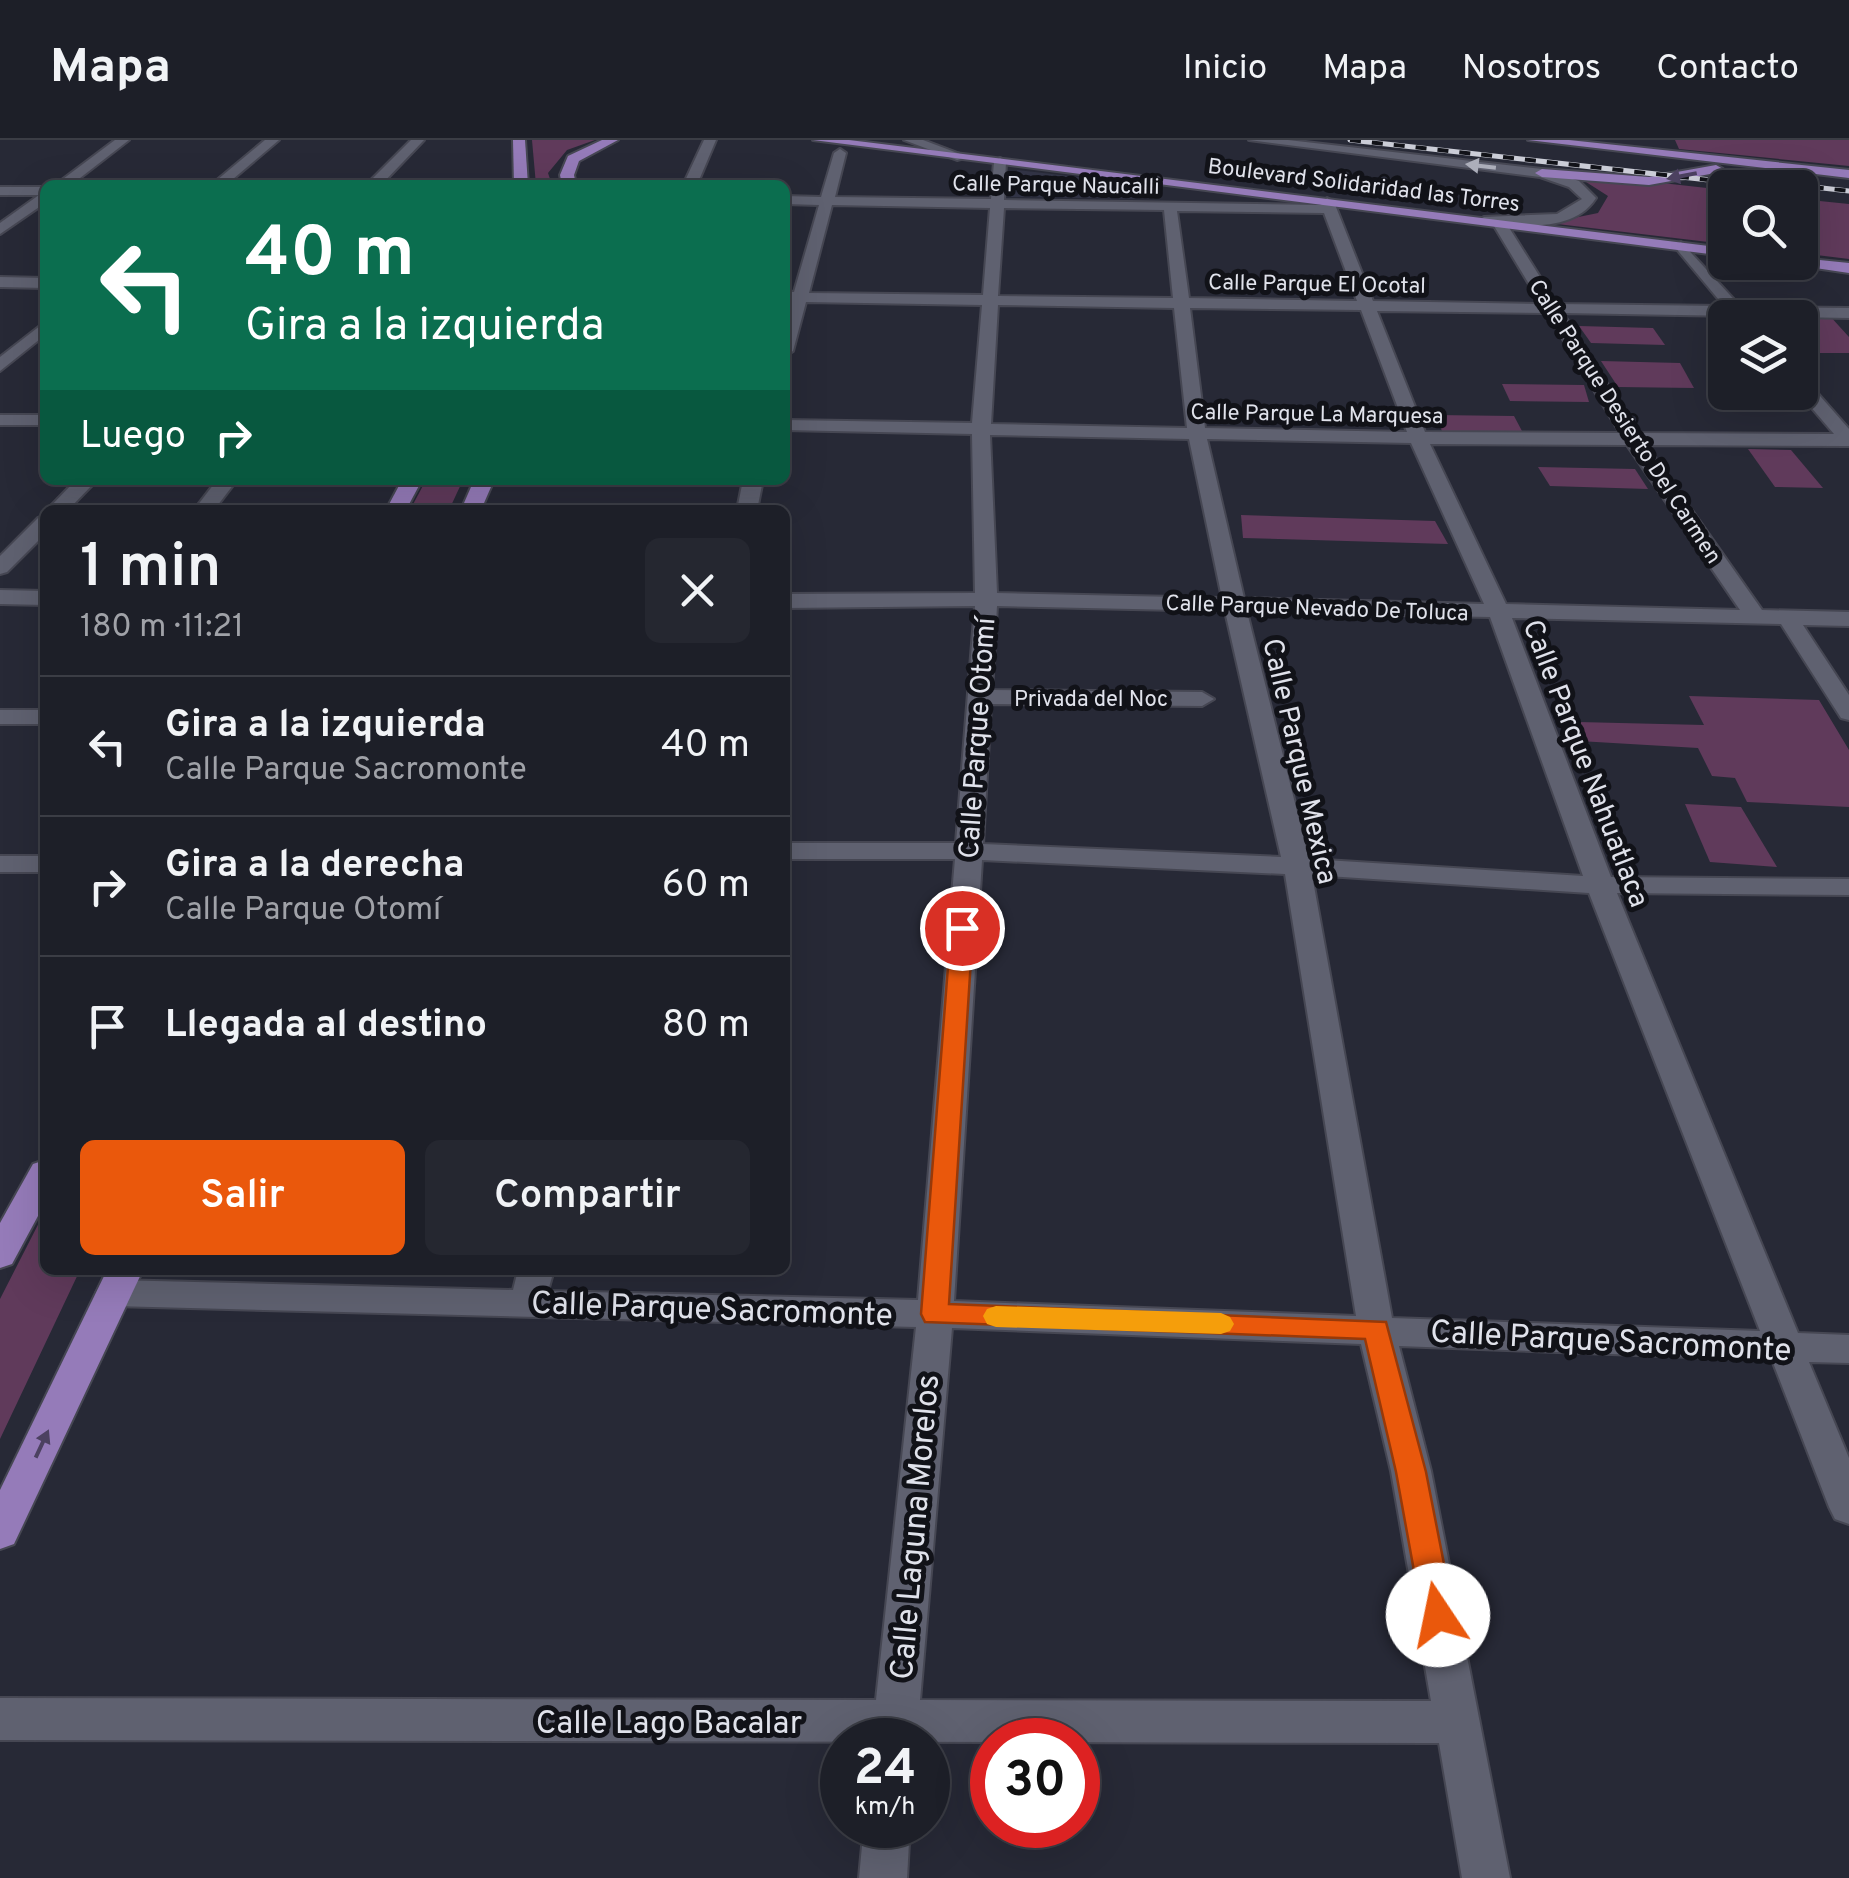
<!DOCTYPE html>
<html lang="es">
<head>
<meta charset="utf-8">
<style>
	body { margin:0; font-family:Overpass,sans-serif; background:#252730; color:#f1f3f6; height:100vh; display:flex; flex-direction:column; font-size:38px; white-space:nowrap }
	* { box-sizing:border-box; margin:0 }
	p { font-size:32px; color:#a0a2a8 }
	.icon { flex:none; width:55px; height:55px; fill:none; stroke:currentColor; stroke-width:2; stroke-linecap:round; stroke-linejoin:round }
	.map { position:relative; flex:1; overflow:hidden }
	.sheet { position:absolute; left:40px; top:365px; width:750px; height:770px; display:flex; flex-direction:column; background:#1d1f28; border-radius:15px; box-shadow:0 10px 40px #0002,0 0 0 2px #3b3d45 }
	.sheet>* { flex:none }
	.top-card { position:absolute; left:40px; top:40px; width:750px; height:305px; border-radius:15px; box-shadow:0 10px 40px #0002,0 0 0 2px #3b3d45; background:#0b6e4f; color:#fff; overflow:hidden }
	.controls { position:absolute; left:1708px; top:30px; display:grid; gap:20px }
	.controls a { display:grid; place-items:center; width:110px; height:110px; border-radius:15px; background:#1d1f28; box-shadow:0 10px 40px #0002,0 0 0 2px #3b3d45; font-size:50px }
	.speed { position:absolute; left:820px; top:1578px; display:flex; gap:20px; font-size:50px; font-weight:700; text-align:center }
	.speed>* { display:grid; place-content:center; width:130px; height:130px; border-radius:50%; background:#1d1f28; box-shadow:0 10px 40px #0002,0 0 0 2px #3b3d45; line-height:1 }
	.speed small { font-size:25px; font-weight:400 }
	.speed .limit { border:15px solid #d22; background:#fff; color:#111 }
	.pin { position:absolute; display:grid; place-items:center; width:85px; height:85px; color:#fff; margin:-42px; border:5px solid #fff; border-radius:50%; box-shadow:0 2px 10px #0007 }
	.me { position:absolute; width:110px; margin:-55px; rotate:349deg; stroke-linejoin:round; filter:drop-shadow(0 0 8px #0008) }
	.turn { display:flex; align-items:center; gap:35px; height:210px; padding:0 40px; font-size:45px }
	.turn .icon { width:130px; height:130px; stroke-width:2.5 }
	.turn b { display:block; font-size:70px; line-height:85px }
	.then { display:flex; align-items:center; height:95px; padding:0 40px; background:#0003; gap:20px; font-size:38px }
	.round { display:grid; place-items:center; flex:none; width:105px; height:105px; border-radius:15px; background:#252730 }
	.head { display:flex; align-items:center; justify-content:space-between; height:170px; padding:0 40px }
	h1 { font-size:60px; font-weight:600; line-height:75px }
	.action { display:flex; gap:20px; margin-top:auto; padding:20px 40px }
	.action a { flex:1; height:115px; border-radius:15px; background:#ea580c; color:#fff; font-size:40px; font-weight:600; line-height:115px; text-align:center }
	.action a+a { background:#252730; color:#f1f3f6 }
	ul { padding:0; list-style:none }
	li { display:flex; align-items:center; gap:30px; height:140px; padding:0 40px; border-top:2px solid #3b3d45 }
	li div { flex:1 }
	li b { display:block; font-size:38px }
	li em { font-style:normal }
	header { display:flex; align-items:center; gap:60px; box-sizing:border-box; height:140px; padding:0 50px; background:#1d1f28; border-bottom:2px solid #3b3d45 }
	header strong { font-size:48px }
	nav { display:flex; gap:55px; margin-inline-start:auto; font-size:35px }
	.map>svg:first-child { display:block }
	.built { fill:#313345 }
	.green { fill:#603a5b }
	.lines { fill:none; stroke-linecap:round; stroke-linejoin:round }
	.minor-casing { stroke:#464753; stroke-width:4 }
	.major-casing { stroke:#464753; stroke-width:4 }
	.minor { fill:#5f6170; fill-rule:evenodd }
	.major { fill:#957bb9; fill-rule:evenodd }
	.rail-casing { stroke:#cbcdd7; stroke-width:5 }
	.rail { stroke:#111218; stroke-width:4; stroke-dasharray:11; stroke-linecap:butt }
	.oneway { fill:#acaeba }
	.oneway2 { fill:#4c4160 }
	.route { fill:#ea580c; stroke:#983908; stroke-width:2.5 }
	.slow { fill:#f59e0b }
	.labels { text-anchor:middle; stroke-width:10; stroke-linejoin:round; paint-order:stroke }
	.far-street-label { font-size:22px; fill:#e0e2eb; stroke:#111218 }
	.street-label { font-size:28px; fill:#e0e2eb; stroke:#111218 }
	.near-street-label { font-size:32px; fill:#e0e2eb; stroke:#111218 }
</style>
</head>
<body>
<header>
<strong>Mapa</strong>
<nav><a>Inicio</a><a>Mapa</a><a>Nosotros</a><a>Contacto</a></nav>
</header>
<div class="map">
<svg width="1849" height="1738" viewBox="0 0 1849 1738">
	<rect width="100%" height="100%" fill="#272936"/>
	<path class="built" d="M 1017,30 L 1149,45 L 1149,59 L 1011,57 Z"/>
	<g class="green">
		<path d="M 532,0 L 595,0 L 567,10 L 548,33 L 552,45 L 536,45 Z"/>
		<path d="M 1675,0 L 1849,0 L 1849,26 L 1679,9 Z"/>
		<path d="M 1572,33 L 1725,50 L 1725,104 L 1549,83 L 1598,73 L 1608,56 Z"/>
		<path d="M 1800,59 L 1849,64 L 1849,119 L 1800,113 Z"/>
		<path d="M 1711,117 L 1725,119 L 1725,122 L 1792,126 L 1804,140 L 1730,138 Z"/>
		<path d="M 1758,175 L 1829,175 L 1849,197 L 1849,213 L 1800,213 L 1800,178 Z"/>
		<path d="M 1579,186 L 1653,188 L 1665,205 L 1591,203 Z"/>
		<path d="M 1601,221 L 1680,223 L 1694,248 L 1618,247 Z"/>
		<path d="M 1502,244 L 1584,245 L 1589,262 L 1510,261 Z"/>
		<path d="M 1435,275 L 1514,276 L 1522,291 L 1442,291 Z"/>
		<path d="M 1748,309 L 1791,310 L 1823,348 L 1775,347 Z"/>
		<path d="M 1538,327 L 1635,329 L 1648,349 L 1550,346 Z"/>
		<path d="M 426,340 L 463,340 L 449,370 L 410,370 Z"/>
		<path d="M 1241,375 L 1435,381 L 1448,404 L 1243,398 Z"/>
		<path d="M 1689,556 L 1819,560 L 1849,610 L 1849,667 L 1747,662 L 1735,638 L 1712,636 L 1698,608 L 1579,601 L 1578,582 L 1704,585 Z"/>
		<path d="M 1685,664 L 1741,667 L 1777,727 L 1710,722 Z"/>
		<path d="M 45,1071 L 45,1130 L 80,1130 L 0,1299 L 0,1159 Z"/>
	</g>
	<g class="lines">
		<g class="minor-casing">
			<g id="minor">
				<path d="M 115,0 L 129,0 L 71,45 L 55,45 Z"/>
				<path d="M 265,0 L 279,0 L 226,45 L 211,45 Z"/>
				<path d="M 411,0 L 424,0 L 381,45 L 366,45 Z"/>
				<path d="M 704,0 L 716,0 L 697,45 L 683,45 Z"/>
				<path d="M 904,0 L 923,0 L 968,17 L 957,20 Z"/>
				<path d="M 1249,0 L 1288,0 L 1542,29 L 1579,41 L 1596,58 C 1578,87 1539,86 1508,86 L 1557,164 L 1724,166 L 1674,106 L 1681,102 L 1741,167 L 1849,168 L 1849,178 L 1563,173 L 1638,293 L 1834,294 L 1798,252 L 1800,239 L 1806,240 L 1849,289 L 1849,306 L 1646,305 L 1762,470 L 1849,472 L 1849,486 L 1803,485 L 1849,555 L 1849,580 L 1841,578 L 1781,484 L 1512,478 L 1611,737 L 1849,739 L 1849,755 L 1617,753 L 1798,1193 L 1849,1195 L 1849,1223 L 1809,1222 L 1849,1318 L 1849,1384 L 1835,1379 L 1829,1367 L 1772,1220 L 1399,1206 L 1431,1331 L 1510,1738 L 1462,1738 L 1439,1603 L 0,1600 L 0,1558 L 876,1560 L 916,1187 L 114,1166 L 101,1162 L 96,1153 L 101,1144 L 114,1140 L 513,1150 L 518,1130 L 554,1130 L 548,1151 L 918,1160 L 955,719 L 785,719 L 785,703 L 956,703 L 975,466 L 785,468 L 785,454 L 975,453 L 972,294 L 785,290 L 785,280 L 972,283 L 982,165 L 806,162 L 793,211 L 785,216 L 785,182 L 791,162 L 785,162 L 785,152 L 794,152 L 819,65 L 785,64 L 785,56 L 821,57 L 834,13 L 840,9 L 846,13 L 835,57 L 991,59 L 994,22 L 1000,18 L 1006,22 L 1004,60 L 1321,65 L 1327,58 L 1334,62 L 1373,161 L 1541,164 L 1494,86 L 1477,81 L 1484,77 L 1557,74 L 1582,59 L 1569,47 L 1540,37 ZM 832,65 L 990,68 L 983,155 L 809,153 ZM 1004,68 L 1164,70 L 1173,158 L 998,156 ZM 1177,71 L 1324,73 L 1357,161 L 1189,158 ZM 998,165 L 1174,168 L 1187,288 L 991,284 ZM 1190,168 L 1361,170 L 1407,292 L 1205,288 ZM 1377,171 L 1547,173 L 1620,293 L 1425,292 ZM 990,295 L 1189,299 L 1222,458 L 997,453 ZM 1207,299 L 1411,303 L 1484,464 L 1244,458 ZM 1430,304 L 1627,305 L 1740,470 L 1506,464 ZM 997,466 L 1225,471 L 1281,717 L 983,704 L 991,564 L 1202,566 L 1214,559 L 1202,552 L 992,550 ZM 1247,472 L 1490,477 L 1583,736 L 1309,719 ZM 982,720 L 1285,734 L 1356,1176 L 954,1161 ZM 1312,735 L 1589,753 L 1760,1191 L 1392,1178 ZM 952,1188 L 1361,1204 L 1391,1331 L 1431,1561 L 920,1560 Z"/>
				<path d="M 0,47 L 45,47 L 45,63 L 0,94 L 0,83 L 39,55 L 0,55 Z"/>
				<path d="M 0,137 L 45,138 L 45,148 L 0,147 Z"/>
				<path d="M 45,182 L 45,195 L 0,231 L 0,217 Z"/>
				<rect x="0" y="275" width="45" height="10"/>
				<path d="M 76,340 L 97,340 L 68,370 L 47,370 Z"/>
				<path d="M 217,340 L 237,340 L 214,370 L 194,370 Z"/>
				<path d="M 743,340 L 763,340 L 757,370 L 737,370 Z"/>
				<path d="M 45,376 L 45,394 L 7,432 L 0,434 L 0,416 L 38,378 Z"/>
				<path d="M 0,450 L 45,451 L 45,465 L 0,464 Z"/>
				<rect x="0" y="570" width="45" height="14"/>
				<rect x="0" y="716" width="45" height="16"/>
				<path d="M 864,1685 L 910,1685 L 907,1738 L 859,1738 Z"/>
			</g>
		</g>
		<g class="major-casing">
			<g id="major">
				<path d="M 513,0 L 525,0 L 528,45 L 514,45 Z"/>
				<path d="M 602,0 L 618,0 L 579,21 L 574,35 L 576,45 L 562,45 L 560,35 L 568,16 Z"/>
				<path d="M 813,0 L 849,0 L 1725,108 L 1725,116 Z"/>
				<path d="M 1528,0 L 1569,0 L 1849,30 L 1849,38 Z"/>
				<path d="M 1716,25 L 1723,29 L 1721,32 L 1649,45 L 1542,37 L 1535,33 L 1542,29 L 1649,37 Z"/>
				<path d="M 1800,118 L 1849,123 L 1849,133 L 1795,125 L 1793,122 L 1800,122 Z"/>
				<path d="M 402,340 L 422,340 L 406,370 L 386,370 Z"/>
				<path d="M 474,340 L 494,340 L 481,370 L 461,370 Z"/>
				<path d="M 45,1020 L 45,1063 L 12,1124 L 0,1128 L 0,1083 L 33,1024 Z"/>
				<path d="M 107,1130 L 143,1130 L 14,1404 L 0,1409 L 0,1350 Z"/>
			</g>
		</g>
		<use href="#minor" class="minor"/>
		<use href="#major" class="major"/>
		<g class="rail-casing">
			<g id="rail">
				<path d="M 1350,0 L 1781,48"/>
				<path d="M 1769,42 L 1849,51"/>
			</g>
		</g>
		<use href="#rail" class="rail"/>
	</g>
	<defs><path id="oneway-solid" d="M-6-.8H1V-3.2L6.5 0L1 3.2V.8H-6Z" transform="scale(2.5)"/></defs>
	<use class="oneway" href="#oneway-solid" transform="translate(1481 26) rotate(-173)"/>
	<g class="oneway2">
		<use href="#oneway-solid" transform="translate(1682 36) rotate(169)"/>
		<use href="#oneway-solid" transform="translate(42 1304) rotate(-65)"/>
	</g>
	<path class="route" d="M 962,782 L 973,788 L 949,1164 L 1386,1182 L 1426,1332 L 1454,1475 L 1450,1485 L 1438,1489 L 1427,1485 L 1422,1475 L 1396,1332 L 1365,1199 L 925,1182 L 921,1174 L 951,788 Z"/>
	<path class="slow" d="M 996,1166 L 1221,1173 L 1230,1177 L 1234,1184 L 1230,1191 L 1221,1194 L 996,1187 L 987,1184 L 983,1176 L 987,1169 Z"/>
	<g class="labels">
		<g class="far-street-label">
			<text transform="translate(1056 44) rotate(1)" y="8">Calle Parque Naucalli</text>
			<text transform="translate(1364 44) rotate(7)" y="8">Boulevard Solidaridad las Torres</text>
			<text transform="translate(1317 143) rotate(1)" y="8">Calle Parque El Ocotal</text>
			<text transform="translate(1317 273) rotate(1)" y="8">Calle Parque La Marquesa</text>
			<text transform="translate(1626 281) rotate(57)" y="8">Calle Parque Desierto Del Carmen</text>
			<text transform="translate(1317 467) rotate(2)" y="8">Calle Parque Nevado De Toluca</text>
			<text x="1091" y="566">Privada del Noc</text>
		</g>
		<g class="street-label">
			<text transform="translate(976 598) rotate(-86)" y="10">Calle Parque Otomí</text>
			<text transform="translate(1301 621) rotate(77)" y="10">Calle Parque Mexica</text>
			<text transform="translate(1587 623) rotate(69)" y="10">Calle Parque Nahuatlaca</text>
		</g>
		<g class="near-street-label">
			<text transform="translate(712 1168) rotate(2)" y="11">Calle Parque Sacromonte</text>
			<text transform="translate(1611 1200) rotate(3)" y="11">Calle Parque Sacromonte</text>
			<text transform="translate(914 1387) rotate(-85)" y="11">Calle Laguna Morelos</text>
			<text x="669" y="1593">Calle Lago Bacalar</text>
		</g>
	</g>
</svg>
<div class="controls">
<a><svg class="icon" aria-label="search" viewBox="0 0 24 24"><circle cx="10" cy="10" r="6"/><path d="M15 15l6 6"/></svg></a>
<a><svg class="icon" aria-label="layers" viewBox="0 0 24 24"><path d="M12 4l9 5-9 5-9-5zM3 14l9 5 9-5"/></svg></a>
</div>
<div class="speed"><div>24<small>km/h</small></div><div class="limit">30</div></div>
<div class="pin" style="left:962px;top:788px;background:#d93025"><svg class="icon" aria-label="arrive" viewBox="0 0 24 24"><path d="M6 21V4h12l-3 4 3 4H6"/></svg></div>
<svg class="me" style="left:1438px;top:1475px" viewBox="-20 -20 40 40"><circle r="19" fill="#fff"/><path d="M0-13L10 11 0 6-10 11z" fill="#ea580c"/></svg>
<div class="top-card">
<div class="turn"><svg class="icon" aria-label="left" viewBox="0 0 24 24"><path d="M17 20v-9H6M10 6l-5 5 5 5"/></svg><div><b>40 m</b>Gira a la izquierda</div></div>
<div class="then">Luego<svg class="icon" aria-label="right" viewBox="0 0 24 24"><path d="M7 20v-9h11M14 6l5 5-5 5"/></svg></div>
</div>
<section class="sheet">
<div class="head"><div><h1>1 min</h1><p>180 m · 11:21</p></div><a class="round"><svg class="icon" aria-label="close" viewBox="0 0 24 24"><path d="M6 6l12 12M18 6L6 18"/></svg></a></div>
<ul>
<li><svg class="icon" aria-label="left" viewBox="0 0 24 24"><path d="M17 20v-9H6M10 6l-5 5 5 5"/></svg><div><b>Gira a la izquierda</b><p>Calle Parque Sacromonte</p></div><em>40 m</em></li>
<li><svg class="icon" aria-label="right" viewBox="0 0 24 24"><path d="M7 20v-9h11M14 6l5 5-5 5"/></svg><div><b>Gira a la derecha</b><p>Calle Parque Otomí</p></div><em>60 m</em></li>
<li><svg class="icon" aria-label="arrive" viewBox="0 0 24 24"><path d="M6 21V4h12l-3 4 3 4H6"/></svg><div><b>Llegada al destino</b></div><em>80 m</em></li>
</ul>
<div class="action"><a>Salir</a><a>Compartir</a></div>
</section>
</div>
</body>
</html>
